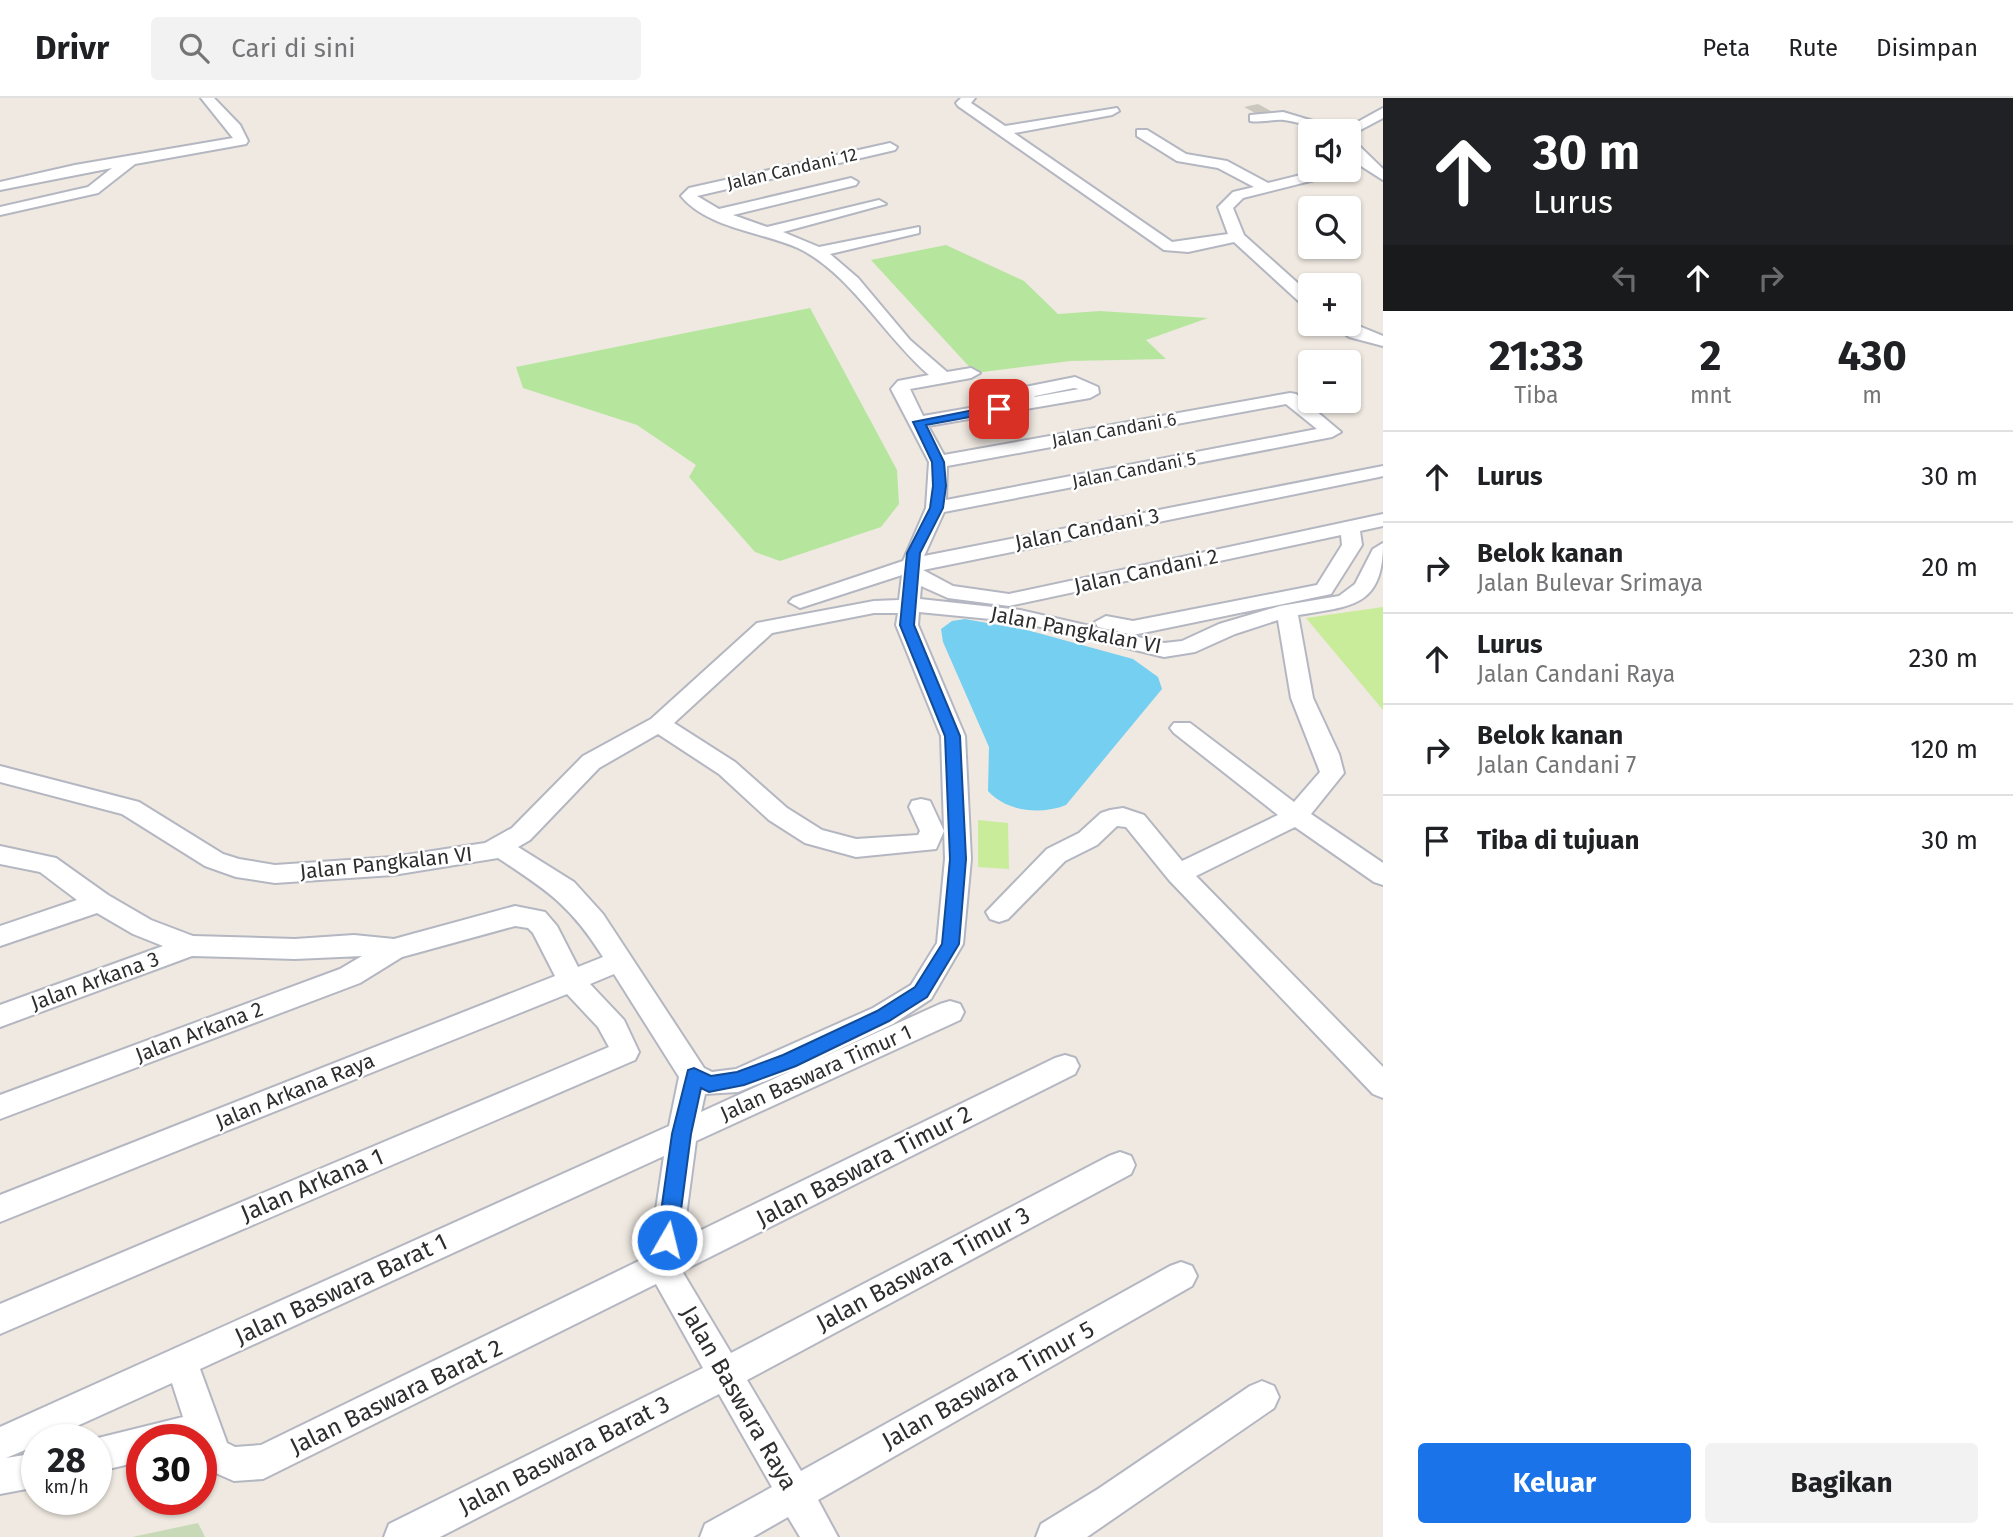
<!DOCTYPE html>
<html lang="id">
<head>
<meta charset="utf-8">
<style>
	body { margin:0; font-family:"Fira Sans",sans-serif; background:#f2f2f2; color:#202124; height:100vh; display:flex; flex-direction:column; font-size:26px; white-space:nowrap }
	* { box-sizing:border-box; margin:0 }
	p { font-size:23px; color:#757577 }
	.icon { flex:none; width:38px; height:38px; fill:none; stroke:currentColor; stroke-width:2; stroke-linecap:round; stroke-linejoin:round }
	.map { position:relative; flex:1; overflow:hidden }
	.panel { display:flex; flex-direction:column; background:#fff; width:630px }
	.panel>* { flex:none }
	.hud { background:#202124; color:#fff; overflow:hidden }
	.controls { position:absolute; left:1298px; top:21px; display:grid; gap:14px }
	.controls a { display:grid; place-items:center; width:63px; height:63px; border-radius:7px; background:#fff; box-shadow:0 2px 5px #0004; font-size:35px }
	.speed { position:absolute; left:21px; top:1326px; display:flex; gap:14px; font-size:35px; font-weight:700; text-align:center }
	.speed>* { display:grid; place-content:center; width:91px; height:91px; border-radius:50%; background:#fff; box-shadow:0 2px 5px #0004; line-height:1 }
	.speed small { font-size:18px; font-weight:400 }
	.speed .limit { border:10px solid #d22; background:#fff; color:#111 }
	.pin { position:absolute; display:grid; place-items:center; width:60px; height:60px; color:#fff; margin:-30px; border-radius:14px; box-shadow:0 4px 10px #0006 }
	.me { position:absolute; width:77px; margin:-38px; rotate:8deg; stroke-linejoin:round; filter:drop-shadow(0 0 5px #0008) }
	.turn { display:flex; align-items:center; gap:24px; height:147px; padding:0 35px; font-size:32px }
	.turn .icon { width:91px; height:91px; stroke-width:2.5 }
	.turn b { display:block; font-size:49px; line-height:60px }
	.lanes { display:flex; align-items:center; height:66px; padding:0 35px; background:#0003; justify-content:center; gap:35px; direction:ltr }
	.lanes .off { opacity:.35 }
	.eta { display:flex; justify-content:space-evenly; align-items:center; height:119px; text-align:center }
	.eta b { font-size:42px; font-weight:700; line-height:49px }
	.cta { display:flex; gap:14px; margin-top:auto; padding:14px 35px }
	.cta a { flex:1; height:80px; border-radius:7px; background:#1a73e8; color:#fff; font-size:28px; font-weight:700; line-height:80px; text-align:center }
	.cta a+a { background:#f2f2f2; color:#202124 }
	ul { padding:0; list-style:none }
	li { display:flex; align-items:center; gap:21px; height:91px; padding:0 35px; border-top:2px solid #e0e0e0 }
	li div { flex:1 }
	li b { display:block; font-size:26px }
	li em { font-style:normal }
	header { display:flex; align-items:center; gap:42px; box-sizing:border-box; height:98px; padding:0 35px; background:#fff; border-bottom:2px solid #e0e0e0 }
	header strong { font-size:33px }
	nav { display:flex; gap:38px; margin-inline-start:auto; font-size:24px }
	.search { width:490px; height:63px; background:#f2f2f2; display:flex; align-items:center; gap:18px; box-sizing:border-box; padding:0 24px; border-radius:7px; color:#757577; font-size:26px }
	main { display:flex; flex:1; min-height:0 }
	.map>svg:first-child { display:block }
	.green { fill:#b6e59e }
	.cemetery { fill:#c8d9b8 }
	.pitch { fill:#c9ec9a }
	.water { fill:#75cff0 }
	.building { fill:#cbc7bf }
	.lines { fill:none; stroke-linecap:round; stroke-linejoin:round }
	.street-casing { stroke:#b4b7c1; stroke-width:4 }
	.street { fill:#fff; fill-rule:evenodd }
	.route { fill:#1a73e8; stroke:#114b97; stroke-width:2 }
	.labels { text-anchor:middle; stroke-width:5; stroke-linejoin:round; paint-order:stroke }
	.far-street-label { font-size:18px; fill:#2e2e2e; stroke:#fff }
	.street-label { font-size:21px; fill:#2e2e2e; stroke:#fff }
	.near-street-label { font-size:24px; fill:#2e2e2e; stroke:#fff }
</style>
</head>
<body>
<header>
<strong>Drivr</strong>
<div class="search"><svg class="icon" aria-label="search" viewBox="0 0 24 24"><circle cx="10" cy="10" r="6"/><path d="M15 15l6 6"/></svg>Cari di sini</div>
<nav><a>Peta</a><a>Rute</a><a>Disimpan</a></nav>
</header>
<main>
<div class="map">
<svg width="1383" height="1439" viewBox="0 0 1383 1439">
	<rect width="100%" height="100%" fill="#efe9e1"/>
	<g class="green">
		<path d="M 946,147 L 1024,183 L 1058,216 L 1100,213 L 1208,220 L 1146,242 L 1166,261 L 1070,263 L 975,275 L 871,162 Z"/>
		<path d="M 810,210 L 897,372 L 899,406 L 881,429 L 780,463 L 755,454 L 689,379 L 696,367 L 637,327 L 523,290 L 516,269 Z"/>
	</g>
	<path class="cemetery" d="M 198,1425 L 205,1439 L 132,1439 Z"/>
	<g class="pitch">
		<path d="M 1383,509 L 1383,612 L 1306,520 Z"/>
		<path d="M 978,722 L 1008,725 L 1009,771 L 978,769 Z"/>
	</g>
	<path class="water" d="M 965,521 L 1027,532 L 1133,561 L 1158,579 L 1162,591 L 1066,707 C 1041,717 1007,714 988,693 L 989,649 L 943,544 L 941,531 L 952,523 Z"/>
	<path class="building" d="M 1258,6 L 1271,13 L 1257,16 L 1244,9 Z"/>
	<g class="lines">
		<g class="street-casing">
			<g id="street">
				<path d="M 201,0 L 214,0 L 240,27 L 248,43 L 246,46 L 135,66 L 98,95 L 0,117 L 0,109 L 88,89 L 112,70 L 0,92 L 0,84 L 75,67 L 233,40 Z"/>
				<path d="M 961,0 L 975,0 L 971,5 L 1005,28 L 1117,10 L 1119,13 L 1112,17 L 1014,35 L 1172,144 L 1228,136 L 1218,109 L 1233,94 L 1254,89 L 1218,70 L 1177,63 L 1137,38 L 1137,32 L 1147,32 L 1186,56 L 1227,63 L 1268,85 L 1321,72 L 1349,72 L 1349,63 L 1357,60 L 1349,51 L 1349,33 C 1321,33 1309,26 1284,22 C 1273,21 1261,25 1250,23 L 1250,17 L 1283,14 L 1343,32 L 1383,10 L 1383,20 L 1349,38 L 1383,71 L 1383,82 L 1361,68 L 1354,72 L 1243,100 L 1233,110 L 1244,137 L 1311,197 L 1311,211 L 1305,209 L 1234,144 L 1188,154 L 1164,152 L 958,8 L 956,5 Z"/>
				<path d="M 890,45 L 897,49 L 895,52 L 697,98 L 719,111 L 851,80 L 858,84 L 856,87 L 733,117 L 767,129 L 879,102 L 886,106 L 783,134 L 819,149 L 919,129 L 919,135 L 830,156 L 858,180 L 910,242 L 947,274 L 971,270 L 980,275 L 971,280 L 910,291 L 923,318 L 1016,302 L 1020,290 L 1075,279 L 1098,289 L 1099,295 L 1090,300 L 928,328 L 944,357 L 1290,295 L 1296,296 L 1341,334 L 1332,339 L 944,414 L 924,458 L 1383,368 L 1383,378 L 1379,379 L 923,472 L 953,488 L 1009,496 L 1383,416 L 1383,428 L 1360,433 L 1362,447 L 1331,496 L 1133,537 L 1098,529 L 1095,524 L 1106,518 L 1133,523 L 1317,487 L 1342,447 L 1341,437 L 1009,508 L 948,500 L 921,488 L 920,501 L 1020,512 L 1164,545 L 1182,543 L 1219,526 L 1280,508 L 1339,498 L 1355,486 L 1373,451 L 1383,445 C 1383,509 1352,508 1298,517 L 1313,600 L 1339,656 L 1344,675 L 1311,716 L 1383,765 L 1383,787 L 1374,784 L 1295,729 L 1196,778 L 1383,969 L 1383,1000 L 1373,996 L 1169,782 L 1126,729 L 1117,728 L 1097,747 L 1065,763 L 1008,821 L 999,824 L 990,821 L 986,814 L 1047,751 L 1079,735 L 1101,715 L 1110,712 L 1123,710 L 1144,717 L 1182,763 L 1278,717 L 1174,635 L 1170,630 L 1174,625 L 1190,625 L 1294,704 L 1320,674 L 1291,600 L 1278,522 L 1235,536 L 1195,554 L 1164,559 L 1020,524 L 919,514 L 918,527 L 965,638 L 971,761 L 963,846 L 931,901 L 893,926 L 812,964 L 940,906 L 950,903 L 960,906 L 964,914 L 960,922 L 696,1043 L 683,1141 L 1055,960 L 1065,957 L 1075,960 L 1079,968 L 1075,976 L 682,1173 L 731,1255 L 1109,1058 L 1120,1054 L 1131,1058 L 1135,1067 L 1131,1076 L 747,1282 L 801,1373 L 1170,1168 L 1181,1164 L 1192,1168 L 1197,1178 L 1192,1188 L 818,1402 L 838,1439 L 800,1439 L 788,1419 L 753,1439 L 700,1439 L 705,1426 L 772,1389 L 719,1296 L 440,1439 L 384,1439 L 389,1426 L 703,1270 L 656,1186 L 263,1381 L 234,1383 L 202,1369 L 201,1342 L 142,1342 L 142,1363 L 96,1374 L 96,1342 L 90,1342 L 183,1319 L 172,1285 L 46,1342 L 37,1342 L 37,1347 L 6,1360 L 37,1355 L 37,1389 L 0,1396 L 0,1329 L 669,1028 L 679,979 L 614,876 L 590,886 L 624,922 L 639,954 L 635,962 L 0,1236 L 0,1206 L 609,949 L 598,929 L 567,896 L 0,1124 L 0,1097 L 555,878 L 533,835 L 528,830 L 515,828 L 402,859 L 360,885 L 0,1021 L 0,997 L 340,871 L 362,858 L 295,861 L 192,858 L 0,929 L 0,907 L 163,848 L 133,836 L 97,815 L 0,848 L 0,828 L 77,802 L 40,774 L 0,766 L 0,748 L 56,760 L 108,797 L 151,822 L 193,838 L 295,841 L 354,837 L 394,841 L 515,808 L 545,814 L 557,828 L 578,869 L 603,859 C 570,807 548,793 498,760 L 393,777 L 275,785 L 236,779 L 205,768 L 122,716 L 0,684 L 0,668 L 139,704 L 223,756 L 239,761 L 275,767 L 393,759 L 485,745 L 512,730 L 583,658 L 651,621 L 757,525 L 874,503 L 899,502 L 902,477 L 800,510 L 789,504 L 793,500 L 903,463 L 926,410 L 929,364 L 891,291 L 898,283 L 929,277 C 885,239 849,174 798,150 C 762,134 707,130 681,98 L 689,90 ZM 1074,290 L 1079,291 L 1034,299 L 1035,298 ZM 1286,306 L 1317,331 L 946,402 L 947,368 ZM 874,515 L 898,515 L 896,527 L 941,638 L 945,761 L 937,845 L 911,887 L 873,910 L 736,971 L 712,974 L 704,970 L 603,816 L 574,784 L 518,749 L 530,742 L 599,670 L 658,636 L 719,676 L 769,722 L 805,745 L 856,759 L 936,751 L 944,733 L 930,703 L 921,701 L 912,703 L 909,709 L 920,733 L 918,737 L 856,741 L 822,732 L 787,710 L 735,664 L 674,625 L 772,535 ZM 793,972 L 701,1014 L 705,996 L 738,994 ZM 664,1058 L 649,1158 L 261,1347 L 235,1349 L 227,1345 L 200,1271 Z"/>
				<path d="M 1349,224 L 1383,238 L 1383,248 L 1349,239 L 1332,226 Z"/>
				<path d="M 1262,1283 L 1274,1288 L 1279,1299 L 1274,1310 L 1087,1439 L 1036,1439 L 1041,1426 L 1098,1391 L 1250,1288 Z"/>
			</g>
		</g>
		<use href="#street" class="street"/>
	</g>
	<path class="route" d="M 999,307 L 1003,308 L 1003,313 L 926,327 L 944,364 L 946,388 L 943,410 L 920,455 L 914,527 L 960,638 L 966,761 L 959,846 L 927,899 L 889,923 L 796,968 L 744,987 L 709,994 L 701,990 L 691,1036 L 677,1142 L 674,1149 L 667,1151 L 660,1149 L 657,1142 L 672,1036 L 688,972 L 694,970 L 711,978 L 737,974 L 783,957 L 877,913 L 915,889 L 942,846 L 950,761 L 945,638 L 900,527 L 907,455 L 930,410 L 933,388 L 932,364 L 913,324 Z"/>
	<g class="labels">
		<g class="far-street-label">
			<text transform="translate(792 71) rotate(-13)" y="6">Jalan Candani 12</text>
			<text transform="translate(1114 332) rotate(-10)" y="6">Jalan Candani 6</text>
			<text transform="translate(1134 372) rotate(-11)" y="6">Jalan Candani 5</text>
		</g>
		<g class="street-label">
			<text transform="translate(1087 431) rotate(-11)" y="7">Jalan Candani 3</text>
			<text transform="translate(1146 473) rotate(-12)" y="7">Jalan Candani 2</text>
			<text transform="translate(1076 532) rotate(11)" y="7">Jalan Pangkalan VI</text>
			<text transform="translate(386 765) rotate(-6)" y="7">Jalan Pangkalan VI</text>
			<text transform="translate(95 883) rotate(-20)" y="7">Jalan Arkana 3</text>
			<text transform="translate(199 934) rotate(-21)" y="7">Jalan Arkana 2</text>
			<text transform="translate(816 975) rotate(-24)" y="7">Jalan Baswara Timur 1</text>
			<text transform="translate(295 993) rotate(-22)" y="7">Jalan Arkana Raya</text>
		</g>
		<g class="near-street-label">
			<text transform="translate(864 1068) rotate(-27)" y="8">Jalan Baswara Timur 2</text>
			<text transform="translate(312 1087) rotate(-23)" y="8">Jalan Arkana 1</text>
			<text transform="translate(923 1171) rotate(-28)" y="8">Jalan Baswara Timur 3</text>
			<text transform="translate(341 1191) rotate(-25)" y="8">Jalan Baswara Barat 1</text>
			<text transform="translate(988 1287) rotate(-29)" y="8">Jalan Baswara Timur 5</text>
			<text transform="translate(396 1299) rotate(-26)" y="8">Jalan Baswara Barat 2</text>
			<text transform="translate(739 1300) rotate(60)" y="8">Jalan Baswara Raya</text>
			<text transform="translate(564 1357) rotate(-27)" y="8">Jalan Baswara Barat 3</text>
		</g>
	</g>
</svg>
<div class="controls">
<a><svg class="icon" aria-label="sound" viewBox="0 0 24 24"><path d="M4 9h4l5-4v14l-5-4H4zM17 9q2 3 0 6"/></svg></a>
<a><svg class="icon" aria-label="search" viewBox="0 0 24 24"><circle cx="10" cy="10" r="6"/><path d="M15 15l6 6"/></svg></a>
<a>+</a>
<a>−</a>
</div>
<div class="speed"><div>28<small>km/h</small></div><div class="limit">30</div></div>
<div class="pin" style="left:999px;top:311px;background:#d93025"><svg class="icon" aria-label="arrive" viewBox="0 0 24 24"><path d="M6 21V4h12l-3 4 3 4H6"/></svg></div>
<svg class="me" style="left:667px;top:1142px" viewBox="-20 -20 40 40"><circle r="17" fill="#1a73e8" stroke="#fff" stroke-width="3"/><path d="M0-11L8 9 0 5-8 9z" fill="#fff"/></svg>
</div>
<section class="panel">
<div class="hud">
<div class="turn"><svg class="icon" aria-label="ahead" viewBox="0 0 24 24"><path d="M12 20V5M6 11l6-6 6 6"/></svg><div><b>30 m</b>Lurus</div></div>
<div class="lanes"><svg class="icon off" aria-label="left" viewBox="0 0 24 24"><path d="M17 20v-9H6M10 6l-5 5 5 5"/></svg><svg class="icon" aria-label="ahead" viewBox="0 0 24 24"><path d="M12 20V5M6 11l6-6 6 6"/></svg><svg class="icon off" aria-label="right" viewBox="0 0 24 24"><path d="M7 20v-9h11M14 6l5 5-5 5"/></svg></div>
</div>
<div class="eta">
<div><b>21:33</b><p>Tiba</p></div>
<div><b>2</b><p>mnt</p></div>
<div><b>430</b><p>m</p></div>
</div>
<ul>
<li><svg class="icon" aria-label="ahead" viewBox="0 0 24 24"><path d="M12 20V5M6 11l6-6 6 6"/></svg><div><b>Lurus</b></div><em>30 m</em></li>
<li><svg class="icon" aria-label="right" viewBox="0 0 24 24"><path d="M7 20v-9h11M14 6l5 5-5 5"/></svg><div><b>Belok kanan</b><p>Jalan Bulevar Srimaya</p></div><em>20 m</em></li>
<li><svg class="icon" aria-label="ahead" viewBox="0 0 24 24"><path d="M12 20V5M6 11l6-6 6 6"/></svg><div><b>Lurus</b><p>Jalan Candani Raya</p></div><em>230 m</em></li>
<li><svg class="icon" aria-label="right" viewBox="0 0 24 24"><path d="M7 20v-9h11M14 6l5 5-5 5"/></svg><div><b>Belok kanan</b><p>Jalan Candani 7</p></div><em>120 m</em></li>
<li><svg class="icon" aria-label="arrive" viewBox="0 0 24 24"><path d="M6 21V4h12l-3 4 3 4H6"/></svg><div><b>Tiba di tujuan</b></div><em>30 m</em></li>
</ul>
<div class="cta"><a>Keluar</a><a>Bagikan</a></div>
</section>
</main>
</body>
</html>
